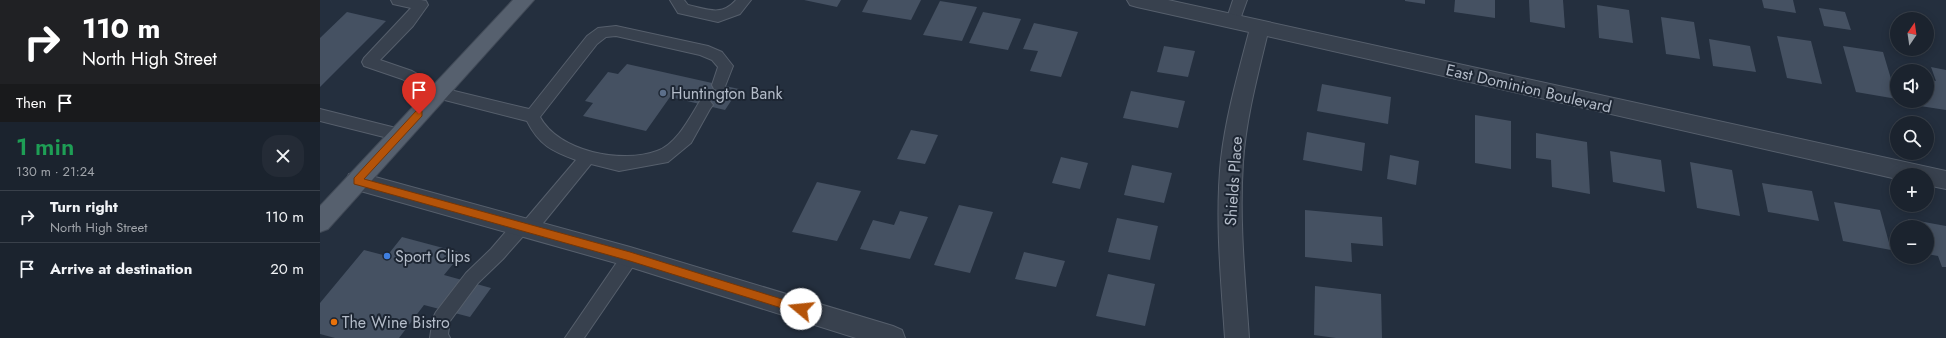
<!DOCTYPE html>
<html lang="en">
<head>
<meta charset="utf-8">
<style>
	body { margin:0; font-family:Jost,sans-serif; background:#242b36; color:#f1f3f6; height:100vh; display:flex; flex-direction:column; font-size:15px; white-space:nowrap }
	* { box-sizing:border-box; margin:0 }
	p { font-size:13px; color:#a0a4aa }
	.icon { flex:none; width:22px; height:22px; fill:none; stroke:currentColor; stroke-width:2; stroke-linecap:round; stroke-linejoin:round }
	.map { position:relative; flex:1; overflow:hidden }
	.panel { display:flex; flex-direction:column; background:#1b232e; width:320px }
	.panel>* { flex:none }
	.top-card { background:#202124; color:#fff; overflow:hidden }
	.needle { width:26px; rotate:13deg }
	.tools { position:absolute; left:1570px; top:12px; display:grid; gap:8px }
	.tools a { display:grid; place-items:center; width:44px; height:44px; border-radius:50%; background:#1b232e; box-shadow:0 2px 10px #0003,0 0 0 1px #39404a; font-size:20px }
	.pin { position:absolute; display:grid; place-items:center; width:34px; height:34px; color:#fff; margin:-41px -17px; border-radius:50% 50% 50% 0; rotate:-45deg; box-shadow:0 0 4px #0007 }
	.pin .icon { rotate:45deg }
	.me { position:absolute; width:44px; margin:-22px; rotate:287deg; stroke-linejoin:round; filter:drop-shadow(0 0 3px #0008) }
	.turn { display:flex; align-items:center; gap:14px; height:84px; padding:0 16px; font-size:18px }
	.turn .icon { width:52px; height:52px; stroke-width:2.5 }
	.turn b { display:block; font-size:28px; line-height:34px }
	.then { display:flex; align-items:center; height:38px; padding:0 16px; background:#0003; gap:8px; font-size:15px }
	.round { display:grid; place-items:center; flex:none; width:42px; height:42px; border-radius:16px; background:#242b36 }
	.overview { display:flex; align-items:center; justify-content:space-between; height:68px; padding:0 16px }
	h1 { font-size:24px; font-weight:600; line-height:30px; color:#1e9e55 }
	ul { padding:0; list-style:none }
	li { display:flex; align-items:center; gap:12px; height:52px; padding:0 16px; border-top:1px solid #39404a }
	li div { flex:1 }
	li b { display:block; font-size:15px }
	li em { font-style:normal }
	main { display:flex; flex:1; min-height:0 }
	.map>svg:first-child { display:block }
	.building { fill:#455162 }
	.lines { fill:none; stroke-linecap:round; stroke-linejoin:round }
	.lane-casing { stroke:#565f6c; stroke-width:2 }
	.street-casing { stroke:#565f6c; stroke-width:2 }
	.primary-casing { stroke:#414a57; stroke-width:2 }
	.lane { fill:#38414e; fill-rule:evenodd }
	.street { fill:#38414e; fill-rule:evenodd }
	.primary { fill:#56606e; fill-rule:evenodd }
	.route { fill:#b45309; stroke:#753606 }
	.service-dot { fill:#5c6f8a; stroke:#1d2633; stroke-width:1.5 }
	.shop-dot { fill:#3f7fe0; stroke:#1d2633; stroke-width:1.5 }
	.food-dot { fill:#e8710a; stroke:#1d2633; stroke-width:1.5 }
	.labels { text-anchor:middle; stroke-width:4; stroke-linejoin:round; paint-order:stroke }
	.street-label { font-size:16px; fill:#b4bcc9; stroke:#1d2633 }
	.poi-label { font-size:16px; fill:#b4bcc9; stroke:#1d2633; text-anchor:start }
</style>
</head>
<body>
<main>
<section class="panel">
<div class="top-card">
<div class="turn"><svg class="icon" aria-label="right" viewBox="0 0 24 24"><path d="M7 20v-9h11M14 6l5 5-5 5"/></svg><div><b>110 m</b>North High Street</div></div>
<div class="then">Then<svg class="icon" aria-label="arrive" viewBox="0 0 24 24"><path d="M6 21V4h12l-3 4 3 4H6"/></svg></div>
</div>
<div class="overview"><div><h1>1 min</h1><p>130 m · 21:24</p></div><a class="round"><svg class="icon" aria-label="close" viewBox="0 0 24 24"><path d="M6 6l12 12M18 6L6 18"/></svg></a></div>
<ul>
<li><svg class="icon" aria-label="right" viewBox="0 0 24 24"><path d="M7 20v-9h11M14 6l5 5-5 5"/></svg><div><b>Turn right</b><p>North High Street</p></div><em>110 m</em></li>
<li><svg class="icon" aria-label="arrive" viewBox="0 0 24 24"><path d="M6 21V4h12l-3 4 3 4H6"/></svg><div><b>Arrive at destination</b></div><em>20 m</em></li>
</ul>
</section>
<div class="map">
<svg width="1626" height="338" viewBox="0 0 1626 338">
	<rect width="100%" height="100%" fill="#242f3e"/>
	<g class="building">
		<path d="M 484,0 L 521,0 L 517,7 Z"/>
		<path d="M 548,0 L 601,0 L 591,20 L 542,12 Z"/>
		<path d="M 1085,0 L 1105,0 L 1105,4 L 1085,1 Z"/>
		<path d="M 1135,0 L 1175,0 L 1175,18 L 1134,12 Z"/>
		<path d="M 1209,0 L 1243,0 L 1245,28 L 1210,22 Z"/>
		<path d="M 1442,0 L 1473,0 L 1476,13 L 1444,8 Z"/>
		<path d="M 620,1 L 657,7 L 642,41 L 603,35 Z"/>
		<path d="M 1277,5 L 1309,10 L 1313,43 L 1279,38 Z"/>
		<path d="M 1499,8 L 1525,12 L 1531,30 L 1504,26 Z"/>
		<path d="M 27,12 L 66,21 L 0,87 L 0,38 Z"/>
		<path d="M 663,12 L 701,19 L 688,50 L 649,43 Z"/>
		<path d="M 1341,17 L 1374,22 L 1380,59 L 1346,54 Z"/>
		<path d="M 714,23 L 758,32 L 741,77 L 710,71 L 718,51 L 703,49 Z"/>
		<path d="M 1457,36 L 1491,41 L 1502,84 L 1467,78 Z"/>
		<path d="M 1389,39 L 1430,46 L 1436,72 L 1393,66 Z"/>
		<path d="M 844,46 L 875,51 L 868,77 L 837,72 Z"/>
		<path d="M 1523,46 L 1563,52 L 1577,99 L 1536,92 Z"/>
		<path d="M 307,64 L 419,89 L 405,110 L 350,97 L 326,131 L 263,116 L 273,103 L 265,101 L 288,72 L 298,74 Z"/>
		<path d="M 1611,67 L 1626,70 L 1626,110 L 1600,106 L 1598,101 L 1607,101 L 1607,79 L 1616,81 Z"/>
		<path d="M 1002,84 L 1071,97 L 1068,124 L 997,111 Z"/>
		<path d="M 811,91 L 865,101 L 858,128 L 803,118 Z"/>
		<path d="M 1155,115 L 1191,121 L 1191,169 L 1155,163 Z"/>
		<path d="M 591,130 L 618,135 L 605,164 L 577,159 Z"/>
		<path d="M 987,132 L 1045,143 L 1042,171 L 983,160 Z"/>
		<path d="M 1216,133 L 1267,142 L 1270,194 L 1232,187 L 1231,160 L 1216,158 Z"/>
		<path d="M 1290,151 L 1341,160 L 1345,192 L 1293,182 Z"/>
		<path d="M 1070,155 L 1099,161 L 1096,185 L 1067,179 Z"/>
		<path d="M 741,157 L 768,163 L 760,189 L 732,183 Z"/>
		<path d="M 1370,162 L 1412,170 L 1420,216 L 1377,208 Z"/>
		<path d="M 812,165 L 852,173 L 844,203 L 804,195 Z"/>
		<path d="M 497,182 L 541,191 L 517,241 L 472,232 Z"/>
		<path d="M 1442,183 L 1492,191 L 1499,221 L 1448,212 Z"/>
		<path d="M 1514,202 L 1560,210 L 1571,250 L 1523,241 Z"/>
		<path d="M 639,205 L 673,212 L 650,273 L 614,265 Z"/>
		<path d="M 985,210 L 1062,217 L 1063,246 L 1031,243 L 1032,262 L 985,257 Z"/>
		<path d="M 580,211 L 608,217 L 590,259 L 540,249 L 553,220 L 574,225 Z"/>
		<path d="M 797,218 L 838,226 L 830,260 L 788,252 Z"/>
		<path d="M 1588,219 L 1626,226 L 1626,267 L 1622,267 L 1618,256 L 1607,254 L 1607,227 L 1591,227 Z"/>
		<path d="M 82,237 L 142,253 L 124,275 L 171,288 L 150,317 L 104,305 L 79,338 L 15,338 L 0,334 L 0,303 L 44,250 L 67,256 Z"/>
		<path d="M 704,252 L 745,261 L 736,287 L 695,279 Z"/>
		<path d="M 788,274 L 835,284 L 825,326 L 776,316 Z"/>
		<path d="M 995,286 L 1061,294 L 1062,338 L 1016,338 L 994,335 Z"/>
	</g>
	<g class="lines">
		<g class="lane-casing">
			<g id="lane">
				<path d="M 71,0 L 101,0 L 106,1 L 108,5 L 93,26 L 60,60 L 92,71 L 122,88 L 209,109 L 267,36 L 278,28 L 296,26 L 388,46 L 402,52 L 413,66 L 404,89 L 399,91 L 394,89 L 392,85 L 398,67 L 392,60 L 380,55 L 296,36 L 286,37 L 277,44 L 220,117 C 239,152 302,164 337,151 C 357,144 370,117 380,101 L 385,99 L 390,101 L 393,105 L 390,109 L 371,143 L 348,162 L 299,171 L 271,164 L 215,233 L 209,235 L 205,234 L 183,259 L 158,283 L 130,321 L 128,334 L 130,338 L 110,338 L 113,318 L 116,312 L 146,273 L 171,249 L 195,221 L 201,219 L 205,220 L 256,160 C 232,151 219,145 207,121 L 113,97 L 82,79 L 44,66 L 42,62 L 44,58 L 91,8 L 73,4 Z"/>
				<path d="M 350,0 L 364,0 L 368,5 C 387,9 401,17 416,0 L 431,0 L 420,14 L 398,22 L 358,13 Z"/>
				<path d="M 913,0 L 927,0 L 918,25 L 913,26 L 908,25 L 906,21 Z"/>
				<path d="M 0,109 L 80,129 L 86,131 L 88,135 L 86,139 L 80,141 L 0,121 Z"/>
				<path d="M 310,249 L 316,252 L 319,257 L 316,262 L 264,338 L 245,338 L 304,252 Z"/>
			</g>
		</g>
		<g class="street-casing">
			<g id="street">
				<path d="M 807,0 L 848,0 L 1626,171 L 1626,189 L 1607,185 L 1607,175 L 1577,175 L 1577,179 L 947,36 C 937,78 926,119 923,162 C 919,221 925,279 929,338 L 905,338 C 901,279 895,219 901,159 C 906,116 918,74 929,32 L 817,7 L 810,5 Z"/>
				<path d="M 37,172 L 310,247 L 573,326 L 582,330 L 585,338 L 536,338 L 310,267 L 37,190 L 29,188 L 26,181 L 29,174 Z"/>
			</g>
		</g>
		<g class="primary-casing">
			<path id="primary" d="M 193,0 L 214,0 L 8,229 L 0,232 L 0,206 Z"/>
		</g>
		<use href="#lane" class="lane"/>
		<use href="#street" class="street"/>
		<use href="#primary" class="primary"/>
	</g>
	<path class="route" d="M 99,110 L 102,111 L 102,116 L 44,179 L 310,252 L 481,305 L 485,306 L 486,309 L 485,313 L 481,314 L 310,261 L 34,184 L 34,178 L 96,111 Z"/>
	<circle class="service-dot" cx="343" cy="93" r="4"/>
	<circle class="shop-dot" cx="67" cy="256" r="4"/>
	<circle class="food-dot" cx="14" cy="322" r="4"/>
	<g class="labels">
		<g class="street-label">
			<text transform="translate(1209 88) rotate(13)" y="6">East Dominion Boulevard</text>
			<text transform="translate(913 181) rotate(-86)" y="6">Shields Place</text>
		</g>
		<g class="poi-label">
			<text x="351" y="99">Huntington Bank</text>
			<text x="75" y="262">Sport Clips</text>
			<text x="22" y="328">The Wine Bistro</text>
		</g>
	</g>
</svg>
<div class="tools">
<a><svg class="needle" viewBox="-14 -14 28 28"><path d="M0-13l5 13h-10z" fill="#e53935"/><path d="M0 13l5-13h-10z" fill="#a0a4aa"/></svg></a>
<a><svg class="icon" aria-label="sound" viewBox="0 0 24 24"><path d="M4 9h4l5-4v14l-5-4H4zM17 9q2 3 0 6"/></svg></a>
<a><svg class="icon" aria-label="search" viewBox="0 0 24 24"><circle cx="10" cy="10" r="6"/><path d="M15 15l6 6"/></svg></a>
<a>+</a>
<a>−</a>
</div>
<div class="pin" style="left:99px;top:114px;background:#d93025"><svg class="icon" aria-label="arrive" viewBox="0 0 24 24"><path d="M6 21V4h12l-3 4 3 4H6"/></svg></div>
<svg class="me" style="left:481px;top:309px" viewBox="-20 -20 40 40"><circle r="19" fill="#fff"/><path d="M0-13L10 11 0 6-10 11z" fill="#b45309"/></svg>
</div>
</main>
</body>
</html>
